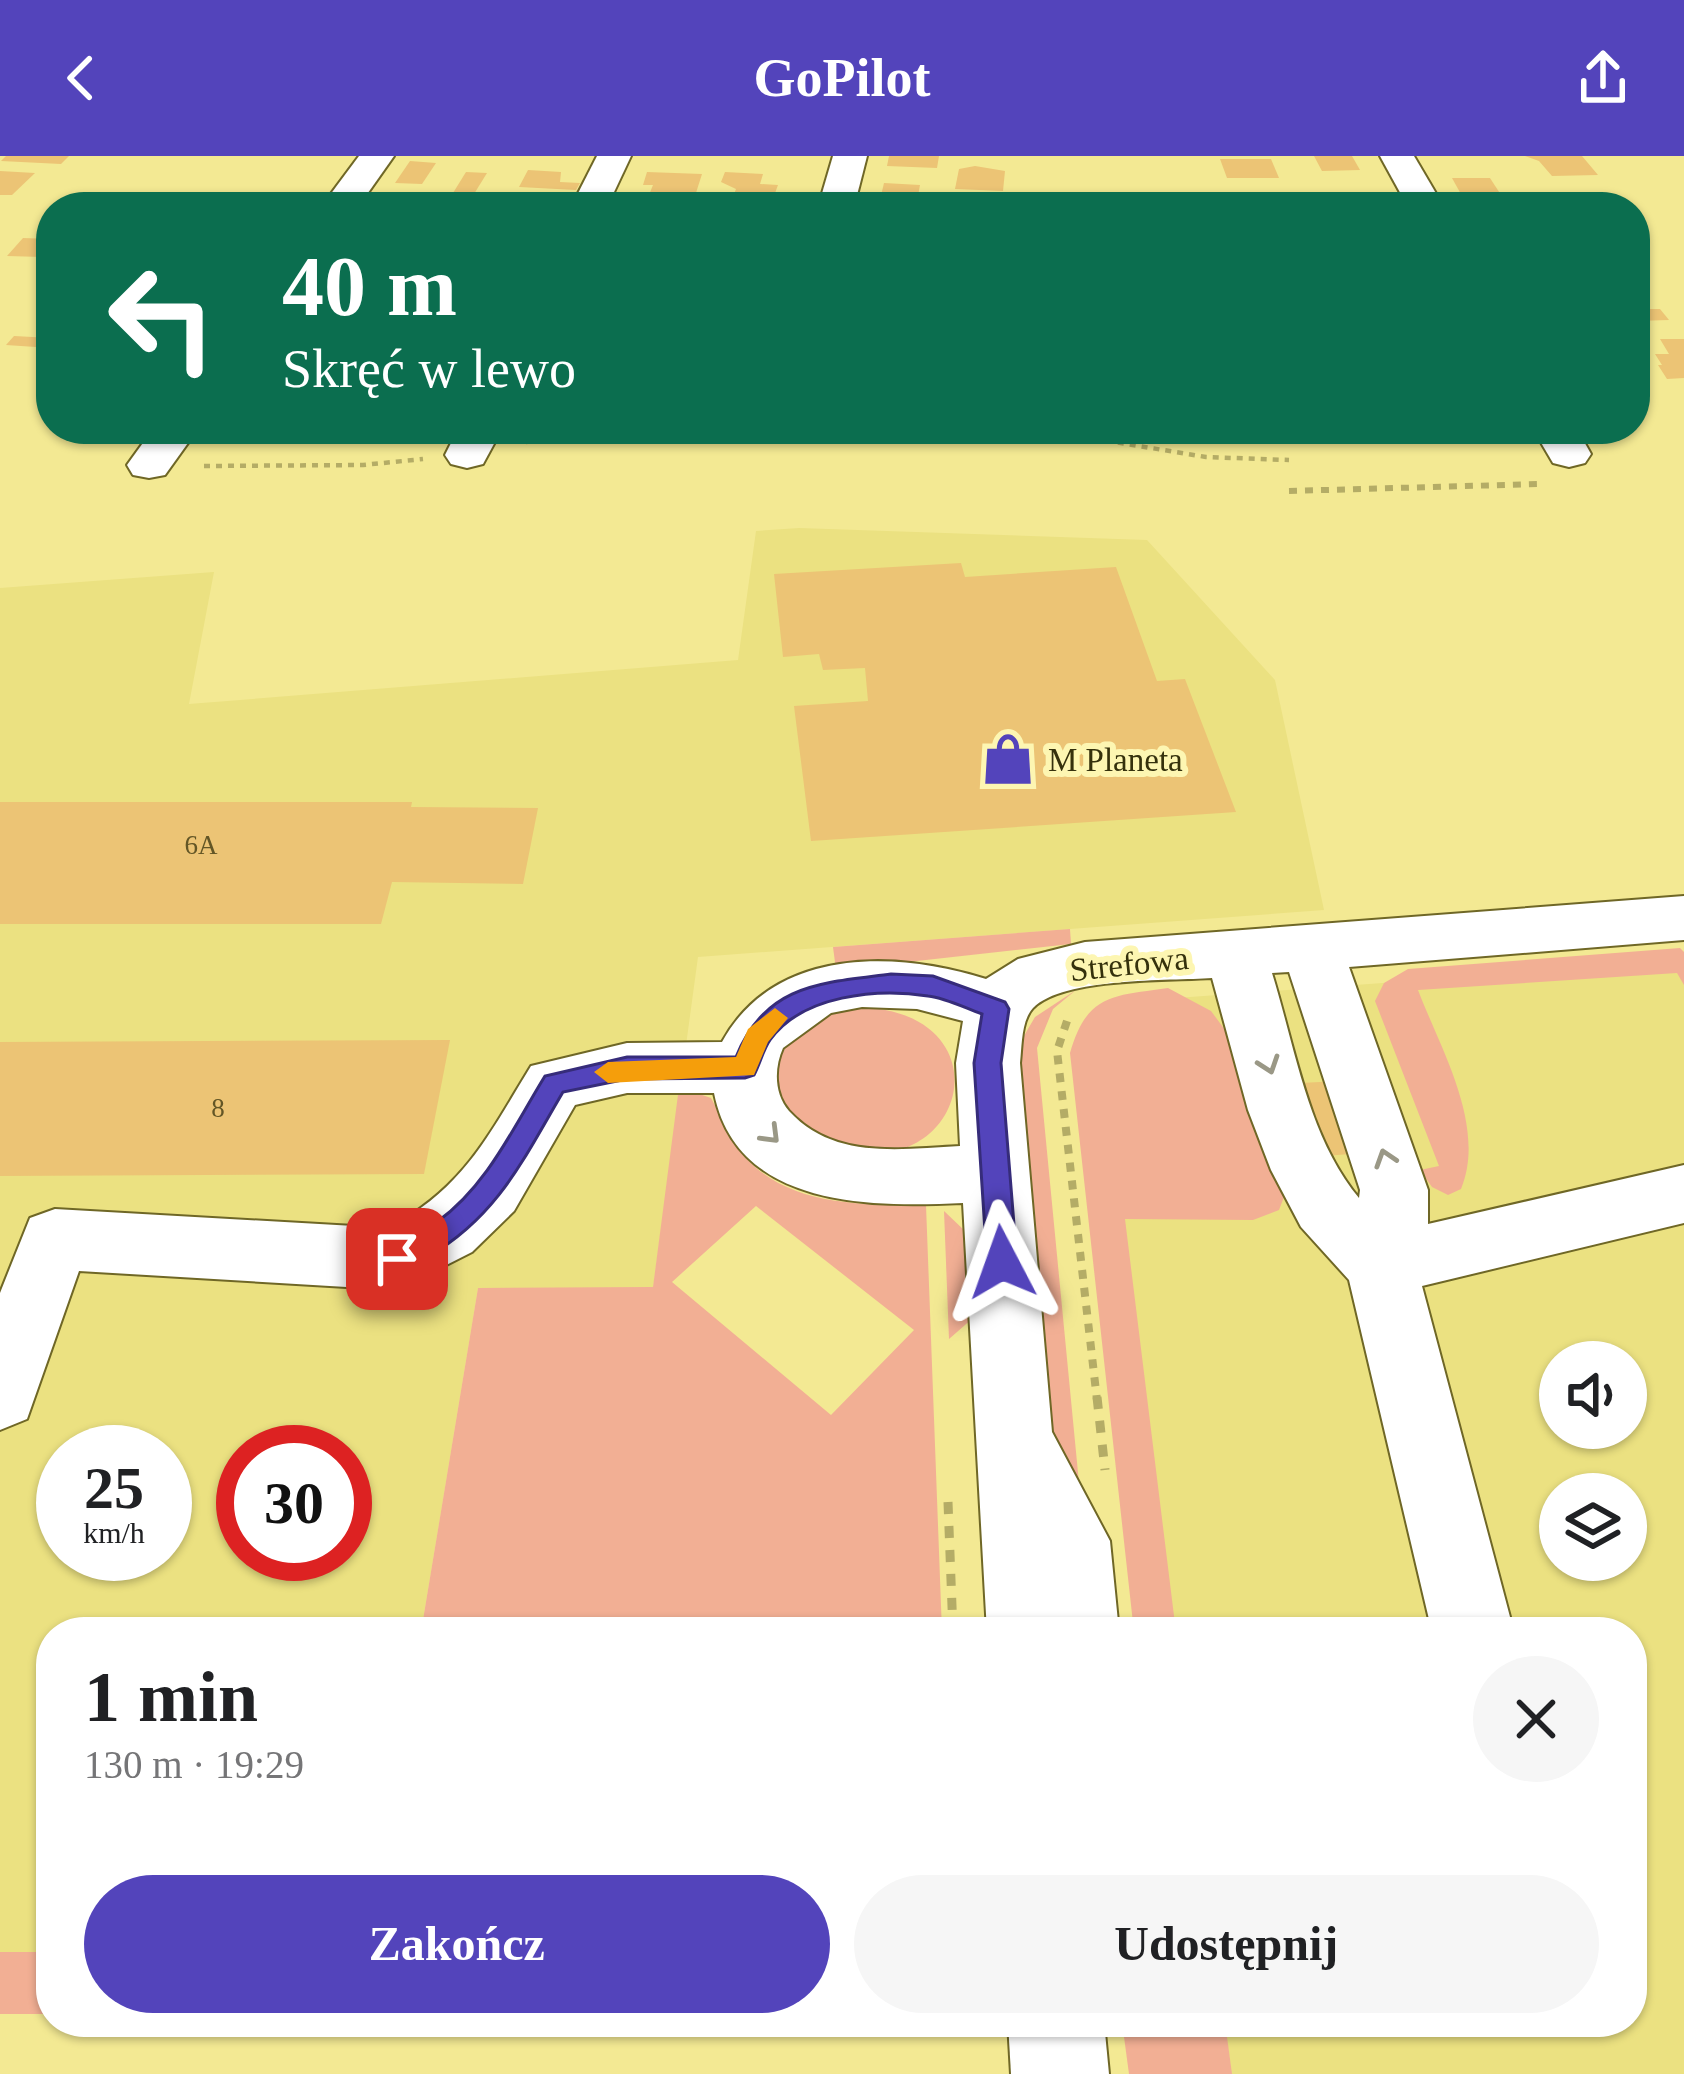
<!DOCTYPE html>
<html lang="pl">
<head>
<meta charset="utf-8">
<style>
	body { margin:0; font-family:Georgia,serif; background:#f6f6f6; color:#202124; height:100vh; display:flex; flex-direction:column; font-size:45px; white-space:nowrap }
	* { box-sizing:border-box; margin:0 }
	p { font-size:39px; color:#757577 }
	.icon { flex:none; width:66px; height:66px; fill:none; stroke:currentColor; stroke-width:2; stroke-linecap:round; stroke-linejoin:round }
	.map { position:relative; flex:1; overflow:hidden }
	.panel { position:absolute; left:36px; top:1461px; width:1611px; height:420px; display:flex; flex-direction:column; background:#fff; border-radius:48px; box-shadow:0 3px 9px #0004 }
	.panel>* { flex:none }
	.guide { position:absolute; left:36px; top:36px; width:1614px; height:252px; border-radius:48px; box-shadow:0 3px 9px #0004; background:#0b6e4f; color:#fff; overflow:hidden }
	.controls { position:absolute; left:1539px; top:1185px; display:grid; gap:24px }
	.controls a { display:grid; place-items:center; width:108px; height:108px; border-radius:50%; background:#fff; box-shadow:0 3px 9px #0004; font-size:60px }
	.speed { position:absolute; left:36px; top:1269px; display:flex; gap:24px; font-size:60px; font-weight:700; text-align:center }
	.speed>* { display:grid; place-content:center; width:156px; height:156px; border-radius:50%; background:#fff; box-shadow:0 3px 9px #0004; line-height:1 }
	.speed small { font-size:30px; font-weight:400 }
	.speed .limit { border:18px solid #d22; background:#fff; color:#111 }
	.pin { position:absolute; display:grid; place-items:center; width:102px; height:102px; color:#fff; margin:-51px; border-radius:24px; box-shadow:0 6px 18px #0006 }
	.me { position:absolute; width:132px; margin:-66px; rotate:356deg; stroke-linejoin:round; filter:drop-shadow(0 0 9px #0008) }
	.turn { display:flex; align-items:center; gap:42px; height:252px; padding:0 48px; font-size:54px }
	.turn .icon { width:156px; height:156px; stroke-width:2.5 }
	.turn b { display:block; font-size:84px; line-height:102px }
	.round { display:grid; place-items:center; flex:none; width:126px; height:126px; border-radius:63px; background:#f6f6f6 }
	.head { display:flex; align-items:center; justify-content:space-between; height:204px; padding:0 48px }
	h1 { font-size:72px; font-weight:600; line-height:90px }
	.primary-button { display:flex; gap:24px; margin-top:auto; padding:24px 48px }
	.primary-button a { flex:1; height:138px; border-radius:72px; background:#5344bb; color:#fff; font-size:48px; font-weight:600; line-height:138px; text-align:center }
	.primary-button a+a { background:#f6f6f6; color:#202124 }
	header { display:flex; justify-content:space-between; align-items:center; height:156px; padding:0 48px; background:#5344bb; color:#fff; font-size:54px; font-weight:600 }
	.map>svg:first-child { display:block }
	.built { fill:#ebe181; fill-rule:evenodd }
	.green { fill:#f2af94; fill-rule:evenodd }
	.building { fill:#ecc475 }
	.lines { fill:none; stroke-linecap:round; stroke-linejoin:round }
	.minor-casing { stroke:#6f6726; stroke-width:4 }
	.path-far3 { stroke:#b4ac66; stroke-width:4.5; stroke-dasharray:6 6; stroke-linecap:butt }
	.path-far2 { stroke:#b4ac66; stroke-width:6; stroke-dasharray:8 8; stroke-linecap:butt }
	.path-far1 { stroke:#b4ac66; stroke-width:8; stroke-dasharray:9 9; stroke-linecap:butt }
	.path { stroke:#b4ac66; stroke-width:9; stroke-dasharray:12 12; stroke-linecap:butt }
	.minor { fill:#fff; fill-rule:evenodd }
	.oneway { stroke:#9a9886 }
	.route { fill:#5344bb; stroke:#362c7a; stroke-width:3 }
	.slow { fill:#f59e0b }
	.labels { text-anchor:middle; stroke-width:12; stroke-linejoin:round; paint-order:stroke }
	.number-label { font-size:27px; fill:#635626 }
	.poi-label { font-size:33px; fill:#35310c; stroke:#fdf6b2; text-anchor:start }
	.street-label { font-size:33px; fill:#35310c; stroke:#fdf6b2 }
</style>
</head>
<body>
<header><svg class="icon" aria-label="back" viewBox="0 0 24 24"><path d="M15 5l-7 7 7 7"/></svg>GoPilot<svg class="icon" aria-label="share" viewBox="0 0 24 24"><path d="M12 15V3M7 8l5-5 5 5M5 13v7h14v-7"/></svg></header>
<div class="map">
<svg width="1684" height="1918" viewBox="0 0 1684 1918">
	<rect width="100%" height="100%" fill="#f3e993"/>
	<g class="built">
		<path d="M 799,372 L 1147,384 L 1275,524 L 1324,754 L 698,801 L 653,1132 L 478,1132 L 421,1476 L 51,1476 L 51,1796 L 0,1796 L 0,432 L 214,416 L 189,548 L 738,504 L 756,375 ZM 63,1296 L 165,1296 L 165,1398 L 63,1398 ZM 243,1296 L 345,1296 L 345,1398 L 243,1398 Z"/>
		<path d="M 1684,805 L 1684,1918 L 1198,1918 L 1192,1866 L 1632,1866 L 1632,1476 L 1150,1476 L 1108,847 ZM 1560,1206 L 1626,1206 L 1626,1272 L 1560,1272 ZM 1560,1338 L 1626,1338 L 1626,1404 L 1560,1404 Z"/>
	</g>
	<g class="green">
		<path d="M 1070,773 L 1071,788 L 836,814 L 833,791 Z"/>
		<path d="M 1680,792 L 1684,796 L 1684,829 L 1677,817 L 1418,834 C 1440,892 1487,970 1461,1033 L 1448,1039 L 1432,1031 L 1420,1014 L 1439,1010 L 1375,845 L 1384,827 L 1408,813 Z"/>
		<path d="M 1168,832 L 1211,855 L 1237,890 L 1284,1041 L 1279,1054 L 1253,1064 L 1125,1063 L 1176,1476 L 1134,1476 L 1070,897 C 1087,837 1114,840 1168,832 Z"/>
		<path d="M 1076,834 L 1053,853 L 1037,892 L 1082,1358 L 1048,1266 L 1018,890 L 1035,861 Z"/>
		<path d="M 853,851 C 1008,851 971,1026 840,994 C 820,989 796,963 779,951 C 778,936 773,917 777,903 C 784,877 829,856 853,851 Z"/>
		<path d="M 679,931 L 711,942 C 719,956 723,971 732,984 C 775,1051 855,1049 926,1049 L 942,1476 L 421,1476 L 478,1132 L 653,1131 ZM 756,1050 L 914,1174 L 831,1259 L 672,1126 Z"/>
		<path d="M 944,1055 L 966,1076 L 973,1162 L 949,1183 Z"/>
		<rect x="0" y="1796" width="51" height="62"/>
		<path d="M 1122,1866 L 1225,1866 L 1232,1918 L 1129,1918 Z"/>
	</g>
	<g class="building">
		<path d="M 6,0 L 69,0 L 61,8 L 1,5 Z"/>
		<path d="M 889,0 L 939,0 L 937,12 L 887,10 Z"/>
		<path d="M 1314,0 L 1352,0 L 1360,14 L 1322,15 Z"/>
		<path d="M 1525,0 L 1582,0 L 1598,19 L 1552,20 L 1539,5 Z"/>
		<path d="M 1220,3 L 1271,3 L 1279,22 L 1227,22 Z"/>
		<path d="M 410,5 L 436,7 L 422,28 L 395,27 Z"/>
		<path d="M 975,10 L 1005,15 L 1003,35 L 955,33 L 959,13 Z"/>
		<path d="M 528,14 L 561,16 L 560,26 L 580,27 L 576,34 L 519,31 Z"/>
		<path d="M 0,15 L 35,17 L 12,39 L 0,39 Z"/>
		<path d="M 466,16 L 487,17 L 474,38 L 453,37 Z"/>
		<path d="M 647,16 L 702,18 L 695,40 L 649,39 L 653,29 L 643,29 Z"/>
		<path d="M 725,16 L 763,18 L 760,28 L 778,29 L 771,48 L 731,46 L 736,33 L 721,26 Z"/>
		<path d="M 1452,22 L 1490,22 L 1501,39 L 1462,40 Z"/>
		<path d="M 884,27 L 920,29 L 916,50 L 879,48 Z"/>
		<path d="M 388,40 L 425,42 L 419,51 L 380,51 Z"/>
		<path d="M 1155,41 L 1193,41 L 1200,48 L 1157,51 Z"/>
		<path d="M 23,82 L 51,83 L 51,92 L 42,101 L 7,100 Z"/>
		<path d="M 1635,153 L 1660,153 L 1669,164 L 1635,165 Z"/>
		<path d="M 14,180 L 51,182 L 51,192 L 6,189 Z"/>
		<path d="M 1660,183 L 1684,183 L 1684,222 L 1667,223 L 1658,209 L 1662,209 L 1655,198 L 1669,198 Z"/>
		<path d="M 961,407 L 965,421 L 1116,411 L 1157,525 L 1185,523 L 1236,656 L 811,685 L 794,550 L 868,545 L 865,512 L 823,514 L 819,498 L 783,501 L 774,418 Z"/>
		<path d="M 0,646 L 412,646 L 411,651 L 538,652 L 523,728 L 392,726 L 381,768 L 0,768 Z"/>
		<path d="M 450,884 L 424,1018 L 0,1020 L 0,886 Z"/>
		<path d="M 1339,925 L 1364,997 L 1324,1000 L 1300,927 Z"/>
	</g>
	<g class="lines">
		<g class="minor-casing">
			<g id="minor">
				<path d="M 359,0 L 394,0 L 358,51 L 321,51 Z"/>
				<path d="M 597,0 L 631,0 L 607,51 L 571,51 Z"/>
				<path d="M 833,0 L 867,0 L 854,51 L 818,51 Z"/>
				<path d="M 1380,0 L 1414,0 L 1444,51 L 1408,51 Z"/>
				<path d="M 153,273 L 198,273 L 165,319 L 149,322 L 133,319 L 127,309 Z"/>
				<path d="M 458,273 L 502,273 L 483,308 L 467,312 L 451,308 L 445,299 Z"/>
				<path d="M 1533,273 L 1577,273 L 1591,298 L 1585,307 L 1569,311 L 1553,307 Z"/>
				<path d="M 1684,740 L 1684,784 L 1349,811 L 1428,1034 L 1428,1068 L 1684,1009 L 1684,1067 L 1422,1130 L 1514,1476 L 1432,1476 L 1349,1124 L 1301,1071 L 1271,1014 L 1248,954 L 1212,822 C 1169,825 1064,821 1033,852 C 1021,865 1022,890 1020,907 L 1052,1276 L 1110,1385 L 1119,1476 L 987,1476 L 963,1047 C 873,1051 737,1053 714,937 L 627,937 L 575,949 L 514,1055 L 472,1096 L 397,1134 L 79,1115 L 27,1263 L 0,1274 L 0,1137 L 30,1062 L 55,1053 L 389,1072 C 465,1031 488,980 531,910 L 627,887 L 722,886 C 774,791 895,794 986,823 L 1018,803 L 1085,786 ZM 1289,816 L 1360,1034 L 1359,1042 C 1308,981 1295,891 1272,817 ZM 862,851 L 917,853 L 963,865 L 956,907 L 960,990 C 900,993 834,1004 789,955 C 774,938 774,912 783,892 L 831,857 Z"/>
				<path d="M 1008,1866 L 1104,1866 L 1109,1918 L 1011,1918 Z"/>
			</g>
		</g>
		<g class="path-far3">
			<path d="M 1035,273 L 1206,301 L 1289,304"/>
			<path d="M 526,286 L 607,273"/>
			<path d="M 204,310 L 363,309 L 423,303"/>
		</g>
		<path class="path-far2" d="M 1289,335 L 1539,328"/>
		<path class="path-far1" d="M 1067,865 L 1057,895 L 1097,1244"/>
		<g class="path">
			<path d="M 1097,1241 L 1105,1314"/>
			<path d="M 948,1346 L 953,1476"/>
			<path d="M 922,1873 L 963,1866"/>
		</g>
		<use href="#minor" class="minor"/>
	</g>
	<defs><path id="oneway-chevron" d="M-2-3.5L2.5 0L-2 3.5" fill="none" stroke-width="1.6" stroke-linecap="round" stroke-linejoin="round" transform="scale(3)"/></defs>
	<g class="oneway">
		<use href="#oneway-chevron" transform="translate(1269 909) rotate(71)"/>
		<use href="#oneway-chevron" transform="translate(771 979) rotate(45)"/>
		<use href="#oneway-chevron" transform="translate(1385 1002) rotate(-108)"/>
	</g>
	<path class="route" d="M 891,818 L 933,820 L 1005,846 L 1009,853 L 1001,907 L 1017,1106 L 1012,1115 L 1002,1118 L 992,1115 L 987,1106 L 974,907 L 982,858 C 965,852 946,842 928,840 C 877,832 802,839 770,884 C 763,894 760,908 754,919 L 745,922 L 627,923 L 563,936 C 524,1002 498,1060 429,1100 C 415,1108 403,1118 387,1112 L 383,1103 C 392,1084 420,1079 437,1066 C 487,1030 513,972 545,920 L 627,901 L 736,901 C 766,827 822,827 891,818 Z"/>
	<path class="slow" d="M 775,852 L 788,862 L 768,886 L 754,919 L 608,927 L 594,916 L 608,906 L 736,901 L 748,873 Z"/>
	<defs>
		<g id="shop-bare" transform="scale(4.14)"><path d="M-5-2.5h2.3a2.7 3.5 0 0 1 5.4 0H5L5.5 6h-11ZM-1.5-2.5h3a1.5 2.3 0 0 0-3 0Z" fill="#5344bb" stroke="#fdf6b2" stroke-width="2.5" paint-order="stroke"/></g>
	</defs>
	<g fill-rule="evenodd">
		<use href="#shop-bare" x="1008" y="603"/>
	</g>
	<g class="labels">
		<g class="number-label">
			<text x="201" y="698">6A</text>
			<text x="218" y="961">8</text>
		</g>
		<g class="poi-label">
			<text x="1048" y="615">M Planeta</text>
		</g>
		<g class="street-label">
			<text transform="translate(1129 807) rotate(-6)" y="12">Strefowa</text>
		</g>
	</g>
</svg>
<div class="controls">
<a><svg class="icon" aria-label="sound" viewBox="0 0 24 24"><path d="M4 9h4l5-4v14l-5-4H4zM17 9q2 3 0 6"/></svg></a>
<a><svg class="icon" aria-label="layers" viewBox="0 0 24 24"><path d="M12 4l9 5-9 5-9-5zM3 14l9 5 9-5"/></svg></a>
</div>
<div class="speed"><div>25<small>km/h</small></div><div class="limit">30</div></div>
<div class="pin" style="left:397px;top:1103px;background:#d93025"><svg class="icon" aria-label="arrive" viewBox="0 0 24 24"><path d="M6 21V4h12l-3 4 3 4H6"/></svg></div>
<svg class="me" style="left:1002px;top:1106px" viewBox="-20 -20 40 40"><path d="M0-17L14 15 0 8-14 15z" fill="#5344bb" stroke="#fff" stroke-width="4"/></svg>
<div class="guide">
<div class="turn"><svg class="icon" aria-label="left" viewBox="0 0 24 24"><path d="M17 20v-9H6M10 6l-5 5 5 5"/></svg><div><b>40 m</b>Skręć w lewo</div></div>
</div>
<section class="panel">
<div class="head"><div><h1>1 min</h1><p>130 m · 19:29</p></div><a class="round"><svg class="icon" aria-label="close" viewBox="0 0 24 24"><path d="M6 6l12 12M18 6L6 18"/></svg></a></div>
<div class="primary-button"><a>Zakończ</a><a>Udostępnij</a></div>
</section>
</div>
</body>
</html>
